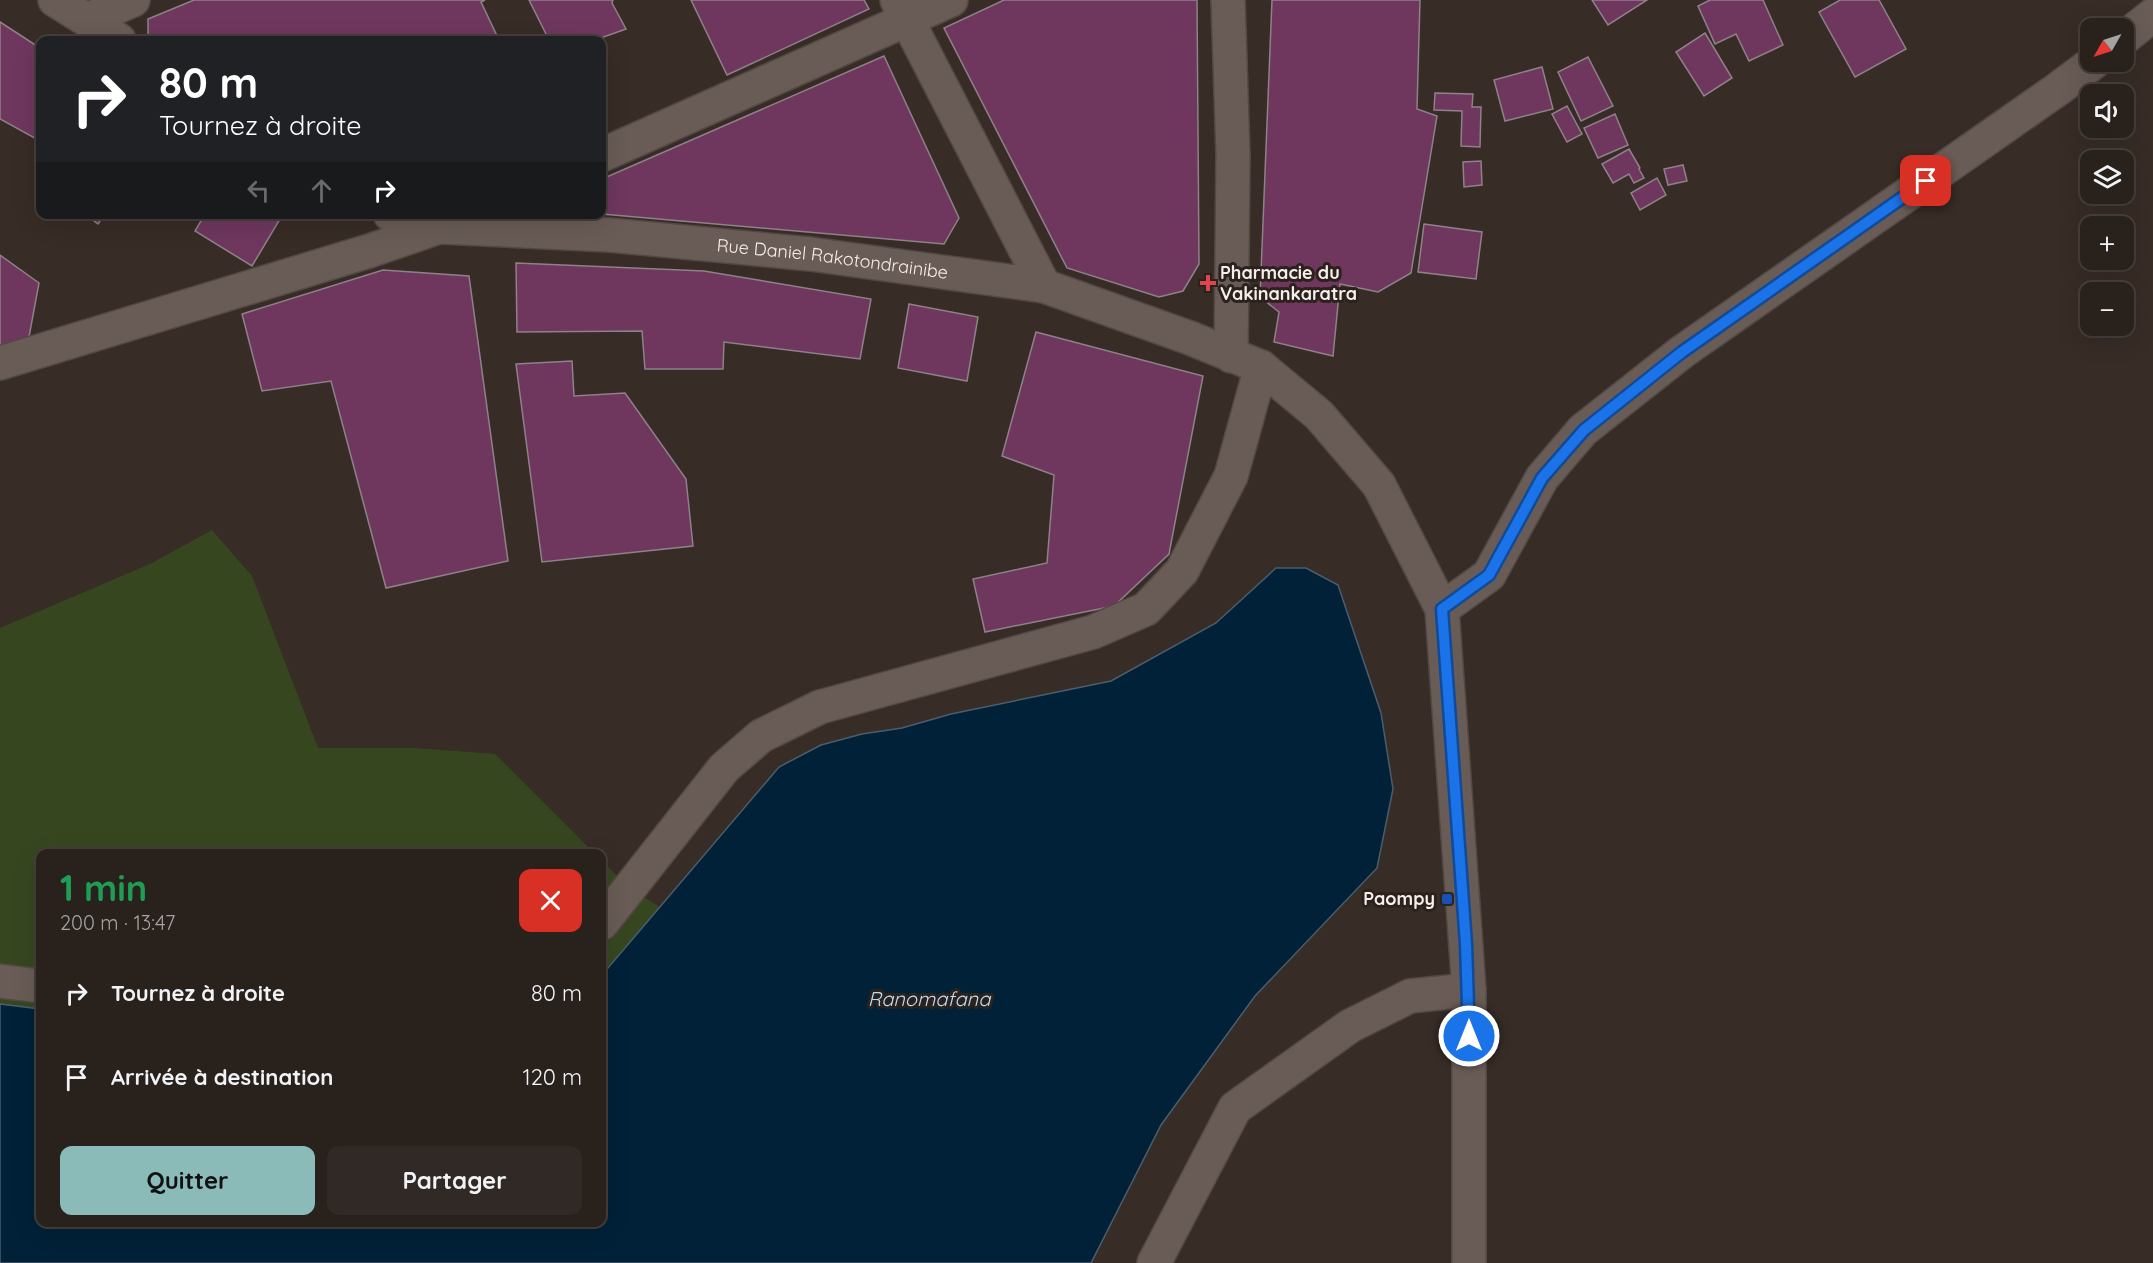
<!DOCTYPE html>
<html lang="fr">
<head>
<meta charset="utf-8">
<style>
	body { margin:0; font-family:Quicksand,sans-serif; background:#312925; color:#f1f3f6; height:100vh; display:flex; flex-direction:column; font-size:22px; white-space:nowrap }
	* { box-sizing:border-box; margin:0 }
	p { font-size:20px; color:#a5a3a3 }
	.icon { flex:none; width:33px; height:33px; fill:none; stroke:currentColor; stroke-width:2; stroke-linecap:round; stroke-linejoin:round }
	.map { position:relative; flex:1; overflow:hidden }
	.drawer { position:absolute; left:36px; top:849px; width:570px; height:378px; display:flex; flex-direction:column; background:#29211c; border-radius:12px; box-shadow:0 6px 24px #0002,0 0 0 2px #453e3b }
	.drawer>* { flex:none }
	.guide { position:absolute; left:36px; top:36px; width:570px; height:183px; border-radius:12px; box-shadow:0 6px 24px #0002,0 0 0 2px #453e3b; background:#202124; color:#fff; overflow:hidden }
	.needle { width:39px; rotate:231deg }
	.controls { position:absolute; left:2080px; top:18px; display:grid; gap:12px }
	.controls a { display:grid; place-items:center; width:54px; height:54px; border-radius:12px; background:#29211c; box-shadow:0 6px 24px #0002,0 0 0 2px #453e3b; font-size:30px }
	.pin { position:absolute; display:grid; place-items:center; width:51px; height:51px; color:#fff; margin:-26px; border-radius:12px; box-shadow:0 3px 9px #0006 }
	.me { position:absolute; width:66px; margin:-33px; rotate:0deg; stroke-linejoin:round; filter:drop-shadow(0 0 4px #0008) }
	.turn { display:flex; align-items:center; gap:21px; height:126px; padding:0 24px; font-size:27px }
	.turn .icon { width:78px; height:78px; stroke-width:2.5 }
	.turn b { display:block; font-size:42px; line-height:51px }
	.lanes { display:flex; align-items:center; height:57px; padding:0 24px; background:#0003; justify-content:center; gap:30px; direction:ltr }
	.lanes .off { opacity:.35 }
	.round { display:grid; place-items:center; flex:none; width:63px; height:63px; border-radius:12px; background:#312925 }
	.summary { display:flex; align-items:center; justify-content:space-between; height:102px; padding:0 24px }
	h1 { font-size:36px; font-weight:700; line-height:45px; color:#1e9e55 }
	.primary-button { display:flex; gap:12px; margin-top:auto; padding:12px 24px }
	.primary-button a { flex:1; height:69px; border-radius:12px; background:#8bbbb9; color:#111; font-size:24px; font-weight:700; line-height:69px; text-align:center }
	.primary-button a+a { background:#312925; color:#f1f3f6 }
	ul { padding:0; list-style:none }
	li { display:flex; align-items:center; gap:18px; height:84px; padding:0 24px }
	li div { flex:1 }
	li b { display:block; font-size:22px }
	li em { font-style:normal }
	.map>svg:first-child { display:block }
	.green { fill:#364720 }
	.water { fill:#002138; stroke:#4a5e6e; stroke-width:1.5 }
	.building { fill:#6f375e; stroke:#8e8189; stroke-width:1.5 }
	.lines { fill:none; stroke-linecap:round; stroke-linejoin:round }
	.minor-casing { stroke:#524844; stroke-width:36 }
	.minor { stroke:#695c56; stroke-width:33 }
	.route-casing { stroke:#114b97; stroke-width:15 }
	.route { stroke:#1a73e8; stroke-width:10 }
	.health-dot { fill:#e0444e; stroke:#2c221d; stroke-width:2 }
	.transit-dot { fill:#1a4fb4; stroke:#2c221d; stroke-width:2 }
	.labels { text-anchor:middle; stroke-width:6; stroke-linejoin:round; paint-order:stroke }
	.street-label { font-size:18px; fill:#f6eeeb; stroke:#2c221d }
	.poi-label { font-size:18px; font-weight:bold; fill:#f6eeeb; stroke:#2c221d; text-anchor:start }
	.water-label { font-size:20px; font-style:italic; fill:#badbf5; stroke:#2c221d }
</style>
</head>
<body>
<div class="map">
<svg width="2153" height="1263" viewBox="0 0 2153 1263">
	<rect width="100%" height="100%" fill="#372c26"/>
	<g class="green">
		<path d="M 212,530 L 252,576 L 318,748 L 414,748 L 495,754 L 594,853 L 40,854 L 40,1009 L 0,1004 L 0,628 L 152,563 Z"/>
		<path d="M 602,861 L 629,888 L 660,907 L 602,975 Z"/>
	</g>
	<path class="water" d="M 1276,568 L 1306,568 L 1338,585 L 1381,713 L 1393,789 L 1377,868 L 1255,996 L 1161,1125 L 1091,1263 L 0,1263 L 0,1004 L 40,1009 L 40,1222 L 602,1222 L 602,975 L 779,767 L 821,745 L 862,734 L 902,728 L 951,714 L 1111,681 L 1216,623 Z"/>
	<g class="building">
		<path d="M 194,0 L 485,0 L 481,2 L 499,40 L 153,40 L 148,37 L 148,19 Z"/>
		<path d="M 529,0 L 613,0 L 612,3 L 626,29 L 595,40 L 549,40 Z"/>
		<path d="M 691,0 L 864,0 L 869,9 L 727,75 Z"/>
		<path d="M 1004,0 L 1197,0 L 1199,264 L 1183,291 L 1159,297 L 1067,268 L 944,28 Z"/>
		<path d="M 1272,0 L 1420,0 L 1417,109 L 1437,116 L 1411,273 L 1378,292 L 1340,284 L 1333,356 L 1274,342 L 1279,312 L 1260,297 Z"/>
		<path d="M 1592,0 L 1647,0 L 1608,25 Z"/>
		<path d="M 1710,0 L 1763,0 L 1783,45 L 1749,61 L 1736,34 L 1715,44 L 1698,6 Z"/>
		<path d="M 1840,0 L 1879,0 L 1906,49 L 1855,77 L 1819,12 Z"/>
		<path d="M 0,22 L 40,48 L 40,141 L 0,119 Z"/>
		<path d="M 1705,33 L 1732,78 L 1704,96 L 1676,52 Z"/>
		<path d="M 884,56 L 959,218 L 944,244 L 602,214 L 602,179 Z"/>
		<path d="M 1588,57 L 1613,106 L 1581,121 L 1558,72 Z"/>
		<path d="M 1542,67 L 1553,109 L 1505,121 L 1494,80 Z"/>
		<path d="M 1435,93 L 1473,94 L 1472,107 L 1481,107 L 1480,147 L 1461,146 L 1462,111 L 1434,110 Z"/>
		<path d="M 1567,106 L 1582,134 L 1567,142 L 1552,114 Z"/>
		<path d="M 1615,114 L 1628,145 L 1598,158 L 1584,128 Z"/>
		<path d="M 1629,149 L 1640,168 L 1639,169 L 1644,178 L 1634,183 L 1629,174 L 1613,183 L 1602,164 Z"/>
		<path d="M 1481,161 L 1482,185 L 1464,187 L 1463,162 Z"/>
		<path d="M 1683,165 L 1687,181 L 1668,185 L 1664,169 Z"/>
		<path d="M 1657,178 L 1666,195 L 1640,210 L 1631,193 Z"/>
		<path d="M 85,214 L 105,214 L 98,224 Z"/>
		<path d="M 205,214 L 283,214 L 252,266 L 195,231 Z"/>
		<path d="M 1424,224 L 1482,232 L 1476,279 L 1418,272 Z"/>
		<path d="M 0,255 L 39,283 L 29,337 L 0,346 Z"/>
		<path d="M 516,263 L 704,271 L 871,299 L 860,359 L 724,342 L 723,369 L 645,369 L 642,331 L 517,332 Z"/>
		<path d="M 383,270 L 469,276 L 508,561 L 386,588 L 331,381 L 262,391 L 242,314 Z"/>
		<path d="M 909,304 L 978,317 L 967,381 L 898,368 Z"/>
		<path d="M 1036,332 L 1203,376 L 1169,554 L 1114,606 L 985,632 L 973,579 L 1047,563 L 1054,475 L 1002,456 Z"/>
		<path d="M 572,361 L 574,396 L 625,393 L 686,479 L 693,546 L 542,562 L 516,364 Z"/>
	</g>
	<g class="lines">
		<g class="minor-casing">
			<g id="minor">
				<path d="M 55,0 L 119,40"/>
				<path d="M 897,0 L 1044,286"/>
				<path d="M 1228,0 L 1233,155 L 1231,356"/>
				<path d="M 87,20 L 133,0"/>
				<path d="M 2124,38 L 2153,15"/>
				<path d="M 602,155 L 951,0"/>
				<path id="s1" d="M 390,214 L 394,217 L 440,227 L 609,235 L 810,254 L 1044,286 L 1190,338 L 1261,367 L 1319,415 L 1379,485 L 1442,609 L 1469,990 L 1469,1263"/>
				<path d="M 0,363 L 369,251 L 439,227"/>
				<path d="M 1442,609 L 1489,575 L 1542,478 L 1583,430 L 1682,352 L 2058,89 L 2094,62"/>
				<path d="M 602,923 L 724,768 L 761,736 L 820,707 L 1093,632 L 1146,609 L 1182,571 L 1231,476 L 1261,367"/>
				<path d="M 0,981 L 40,986"/>
				<path d="M 1154,1263 L 1235,1108 L 1350,1026 L 1410,996 L 1469,990"/>
			</g>
		</g>
		<use href="#minor" class="minor"/>
	</g>
	<g class="lines">
		<g class="route-casing">
			<path id="route" d="M 1469,1036 L 1466,944 L 1442,609 L 1489,575 L 1542,478 L 1584,430 L 1682,352 L 1926,181"/>
		</g>
		<use href="#route" class="route"/>
	</g>
	<path class="health-dot" d="M1205 274h6v6h6v6h-6v6h-6v-6h-6v-6h6z"/>
	<rect class="transit-dot" x="1441" y="893" width="12" height="12" rx="3"/>
	<g class="labels">
		<g class="street-label">
			<text dy="6" stroke="none"><textPath href="#s1" startOffset="446">Rue Daniel Rakotondrainibe</textPath></text>
		</g>
		<g class="poi-label">
			<text x="1220" y="279">Pharmacie du<tspan x="1220" dy="21">Vakinankaratra</tspan></text>
			<text x="1435" y="905" text-anchor="end">Paompy</text>
		</g>
		<g class="water-label">
			<text x="929" y="1006">Ranomafana</text>
		</g>
	</g>
</svg>
<div class="controls">
<a><svg class="needle" viewBox="-14 -14 28 28"><path d="M0-13l5 13h-10z" fill="#e53935"/><path d="M0 13l5-13h-10z" fill="#a5a3a3"/></svg></a>
<a><svg class="icon" aria-label="sound" viewBox="0 0 24 24"><path d="M4 9h4l5-4v14l-5-4H4zM17 9q2 3 0 6"/></svg></a>
<a><svg class="icon" aria-label="layers" viewBox="0 0 24 24"><path d="M12 4l9 5-9 5-9-5zM3 14l9 5 9-5"/></svg></a>
<a>+</a>
<a>−</a>
</div>
<div class="pin" style="left:1926px;top:181px;background:#d93025"><svg class="icon" aria-label="arrive" viewBox="0 0 24 24"><path d="M6 21V4h12l-3 4 3 4H6"/></svg></div>
<svg class="me" style="left:1469px;top:1036px" viewBox="-20 -20 40 40"><circle r="17" fill="#1a73e8" stroke="#fff" stroke-width="3"/><path d="M0-11L8 9 0 5-8 9z" fill="#fff"/></svg>
<div class="guide">
<div class="turn"><svg class="icon" aria-label="right" viewBox="0 0 24 24"><path d="M7 20v-9h11M14 6l5 5-5 5"/></svg><div><b>80 m</b>Tournez à droite</div></div>
<div class="lanes"><svg class="icon off" aria-label="left" viewBox="0 0 24 24"><path d="M17 20v-9H6M10 6l-5 5 5 5"/></svg><svg class="icon off" aria-label="ahead" viewBox="0 0 24 24"><path d="M12 20V5M6 11l6-6 6 6"/></svg><svg class="icon" aria-label="right" viewBox="0 0 24 24"><path d="M7 20v-9h11M14 6l5 5-5 5"/></svg></div>
</div>
<section class="drawer">
<div class="summary"><div><h1>1 min</h1><p>200 m · 13:47</p></div><a class="round" style="background:#d93025;color:#fff"><svg class="icon" aria-label="close" viewBox="0 0 24 24"><path d="M6 6l12 12M18 6L6 18"/></svg></a></div>
<ul>
<li><svg class="icon" aria-label="right" viewBox="0 0 24 24"><path d="M7 20v-9h11M14 6l5 5-5 5"/></svg><div><b>Tournez à droite</b></div><em>80 m</em></li>
<li><svg class="icon" aria-label="arrive" viewBox="0 0 24 24"><path d="M6 21V4h12l-3 4 3 4H6"/></svg><div><b>Arrivée à destination</b></div><em>120 m</em></li>
</ul>
<div class="primary-button"><a>Quitter</a><a>Partager</a></div>
</section>
</div>
</body>
</html>
